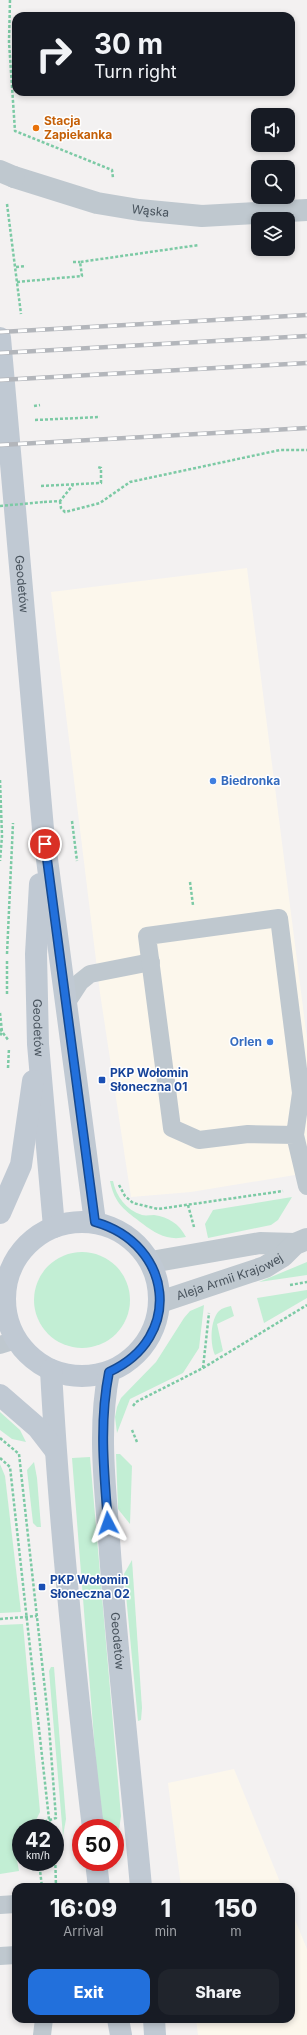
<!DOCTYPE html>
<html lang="en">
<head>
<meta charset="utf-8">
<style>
	body { margin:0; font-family:Inter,sans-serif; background:#20242c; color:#f1f3f6; height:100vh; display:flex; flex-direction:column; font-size:15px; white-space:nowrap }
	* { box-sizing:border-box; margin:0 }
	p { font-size:13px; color:#9ea1a6 }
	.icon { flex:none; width:22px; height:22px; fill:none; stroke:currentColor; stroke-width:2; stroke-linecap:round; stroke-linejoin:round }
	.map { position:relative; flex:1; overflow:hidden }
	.sheet { position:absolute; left:12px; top:1883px; width:283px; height:140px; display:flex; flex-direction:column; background:#171b24; border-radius:12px; box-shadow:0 2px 6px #0003 }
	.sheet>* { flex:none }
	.hud { position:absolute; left:12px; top:12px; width:283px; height:84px; border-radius:12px; box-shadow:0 2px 6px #0003; background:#171b24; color:#f1f3f6; overflow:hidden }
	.controls { position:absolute; left:251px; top:108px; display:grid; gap:8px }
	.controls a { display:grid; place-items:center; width:44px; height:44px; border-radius:8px; background:#171b24; box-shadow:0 2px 6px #0003; font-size:20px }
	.speed { position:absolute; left:12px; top:1819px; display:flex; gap:8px; font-size:20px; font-weight:700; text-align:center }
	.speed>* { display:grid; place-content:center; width:52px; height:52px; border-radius:50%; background:#171b24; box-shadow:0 2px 6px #0003; line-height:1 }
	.speed small { font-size:10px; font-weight:400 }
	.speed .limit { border:6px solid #d22; background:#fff; color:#111 }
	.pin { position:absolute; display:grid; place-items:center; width:34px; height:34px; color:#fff; margin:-17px; border:2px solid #fff; border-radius:50%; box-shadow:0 1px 4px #0007 }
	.me { position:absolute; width:44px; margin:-22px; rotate:356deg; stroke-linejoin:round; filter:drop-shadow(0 0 3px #0008) }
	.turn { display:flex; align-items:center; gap:14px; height:84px; padding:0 16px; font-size:18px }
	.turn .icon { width:52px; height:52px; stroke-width:2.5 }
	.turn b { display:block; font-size:28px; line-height:34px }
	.eta { display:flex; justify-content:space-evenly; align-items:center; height:68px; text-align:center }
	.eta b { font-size:24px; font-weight:800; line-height:28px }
	.button { display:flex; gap:8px; margin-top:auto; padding:8px 16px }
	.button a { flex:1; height:46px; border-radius:12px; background:#2270dc; color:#fff; font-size:16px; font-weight:800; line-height:46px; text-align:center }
	.button a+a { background:#20242c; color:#f1f3f6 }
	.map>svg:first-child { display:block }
	.commercial { fill:#fcf7ec }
	.green { fill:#c2eed4 }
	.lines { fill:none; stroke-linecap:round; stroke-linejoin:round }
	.path { stroke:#7ccaa5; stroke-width:2.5; stroke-dasharray:3 2; stroke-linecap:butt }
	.service { stroke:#bfc8cf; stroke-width:18 }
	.minor { stroke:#bfc8cf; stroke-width:22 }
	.tertiary { stroke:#bfc8cf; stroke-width:22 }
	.secondary { stroke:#c0c9d3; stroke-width:22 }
	.rail-casing { stroke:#b3b6bb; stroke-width:4.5 }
	.rail { stroke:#fff; stroke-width:3; stroke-dasharray:9; stroke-linecap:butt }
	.path-bridge { stroke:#7ccaa5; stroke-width:2.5; stroke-dasharray:3 2; stroke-linecap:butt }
	.minor-bridge { stroke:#bfc8cf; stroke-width:22 }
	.route-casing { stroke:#16498f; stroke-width:10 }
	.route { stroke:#2270dc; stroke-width:7 }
	.food-dot { fill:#e8710a; stroke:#fff; stroke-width:1.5 }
	.shop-dot { fill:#3f7fe0; stroke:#fff; stroke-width:1.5 }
	.transit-dot { fill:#1a4fb4; stroke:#fff; stroke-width:1.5 }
	.labels { text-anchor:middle; stroke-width:3; stroke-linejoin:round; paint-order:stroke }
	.food-label { font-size:12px; font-weight:bold; fill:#c56008; stroke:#fff; text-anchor:start }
	.street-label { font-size:12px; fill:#49545e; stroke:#fff }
	.shop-label { font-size:12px; font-weight:bold; fill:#366cbe; stroke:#fff; text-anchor:start }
	.transit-label { font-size:12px; font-weight:bold; fill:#164399; stroke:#fff; text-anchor:start }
</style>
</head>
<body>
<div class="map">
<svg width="307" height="2035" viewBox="0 0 307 2035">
	<rect width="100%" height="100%" fill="#f3f1f1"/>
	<g class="commercial">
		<path d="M 247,568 L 307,1039 L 307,1173 L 191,1192 L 131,1197 L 100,993 L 51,592 Z"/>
		<path d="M 234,1769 L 282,1887 L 181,1887 L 168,1783 Z"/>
		<path d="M 291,1910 L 307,1949 L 307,2035 L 198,2035 L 196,2019 L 291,2019 Z"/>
	</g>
	<g class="green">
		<path d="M 110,1181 L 113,1181 C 116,1196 126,1210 142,1215 C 146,1216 150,1215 154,1215 C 169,1217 179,1224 186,1237 C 168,1241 156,1234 143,1224 C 125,1210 115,1205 110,1181 Z"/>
		<path d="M 292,1197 L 278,1220 L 271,1225 L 208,1238 L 205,1224 L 213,1210 Z"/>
		<circle cx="82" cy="1300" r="48"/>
		<path d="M 307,1262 L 307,1275 L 259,1282 Z"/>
		<path d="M 307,1290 L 307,1298 L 264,1323 L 257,1298 Z"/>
		<path d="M 204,1305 L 199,1348 L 183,1373 L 130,1399 L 117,1433 L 115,1417 L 117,1407 L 121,1398 L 156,1362 L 184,1318 L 190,1311 Z"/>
		<path d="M 231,1306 L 234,1316 L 217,1324 L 223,1351 L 215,1355 C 210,1344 210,1320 219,1311 C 222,1308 227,1307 231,1306 Z"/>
		<path d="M 0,1412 L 20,1430 L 26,1442 L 12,1439 L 0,1430 Z"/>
		<path d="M 116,1454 L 120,1454 L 132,1466 L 130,1524 L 118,1509 Z"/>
		<path d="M 90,1457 L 121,1816 L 115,1858 L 115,1828 L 101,1828 L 72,1458 Z"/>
		<path d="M 34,1462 L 37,1478 L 41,1527 L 37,1527 L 33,1523 L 27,1470 Z"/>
		<path d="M 0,1464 L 5,1476 L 21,1612 L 0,1613 Z"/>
		<path d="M 132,1560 L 142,1708 L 141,1720 L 138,1721 L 124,1574 Z"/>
		<path d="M 23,1624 L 40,1812 L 32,1828 L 21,1828 L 21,1852 L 17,1860 L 19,1871 L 0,1874 L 0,1625 Z"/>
		<path d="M 51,1667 L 54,1667 L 66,1819 L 63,1836 L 49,1671 Z"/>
	</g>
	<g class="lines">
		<g class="path">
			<path d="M 10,0 L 9,42 L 15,131 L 112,170 L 113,178"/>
			<path d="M 7,204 L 21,314"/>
			<path d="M 73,262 L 80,262"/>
			<path d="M 16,267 L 26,266"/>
			<path d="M 17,282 L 82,276 L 80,262 L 199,245"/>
			<path d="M 34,406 L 40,405"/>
			<path d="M 35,420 L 100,417"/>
			<path d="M 41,486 L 101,483 L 101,468 L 98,467"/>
			<path d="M 60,501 L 61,508 L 65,512 L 100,503 L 130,482 L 280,450 L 307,450"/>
			<path d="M 44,502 L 60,501 L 73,485"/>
			<path d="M 0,780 L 2,836 L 0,861"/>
			<path d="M 72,821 L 77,861"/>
			<path d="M 190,882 L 193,905"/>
			<path d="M 7,954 L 13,823"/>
			<path d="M 7,961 L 7,994"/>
			<path d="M 0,1013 L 2,1032 L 0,1036"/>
			<path d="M 0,1029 L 9,1041"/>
			<path d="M 8,1068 L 9,1048"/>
			<path d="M 119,1185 L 125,1196 L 133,1203 L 158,1209 L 283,1191"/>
			<path d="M 188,1205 L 194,1227"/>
			<path d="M 290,1285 L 307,1282"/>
			<path d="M 203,1368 L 307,1305"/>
			<path d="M 133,1406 L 136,1402 L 203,1368 L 209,1313"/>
			<path d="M 132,1430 L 137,1442"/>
			<path d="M 0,1438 L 19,1454 L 49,1726 L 56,1818 L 43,1822 L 41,1828"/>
			<path d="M 0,1458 L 10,1467 L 50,1828"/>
			<path d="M 0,1619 L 37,1616"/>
			<path d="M 55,1850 L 56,1887"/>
			<path d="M 39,1862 L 42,1887"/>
		</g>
		<g class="service">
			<path d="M 65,1005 L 80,982 L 90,974 L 151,962"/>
			<path d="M 295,1135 L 248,1134 L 199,1140 L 172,1128 L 147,936 L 279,918 L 301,1093 L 295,1135 L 307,1186"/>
			<path d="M 0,1288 L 6,1284"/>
			<path d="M 0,1345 L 16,1340"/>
			<path d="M 0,1905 L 16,1904"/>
			<path d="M 0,1956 L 16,1955"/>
			<path d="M 42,2035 L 44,2019"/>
		</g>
		<path class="minor" id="s1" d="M 14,177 L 97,203 L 139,210 L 202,216 L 307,210"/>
		<g class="tertiary">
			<path d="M 151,1262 L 260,1243 L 295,1244"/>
			<path id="s2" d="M 160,1302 L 265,1267 L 283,1256 L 295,1244 L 307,1239"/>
		</g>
		<g class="secondary">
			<path id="s3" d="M 0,338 L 43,829 L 95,1222"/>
			<path id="s4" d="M 40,884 L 36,954 L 38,1044 L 54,1227"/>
			<path d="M 0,1213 L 21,1165 L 33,1081"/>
			<circle cx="82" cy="1299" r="77"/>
			<path d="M 51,1370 C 59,1523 75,1675 93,1828"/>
			<path id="s5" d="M 109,1372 C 97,1432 106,1492 110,1553 C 118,1664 131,1776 141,1887"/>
			<path d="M 0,1395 L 38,1428 L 55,1450"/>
			<path d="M 96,1862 L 99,1887"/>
			<path d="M 118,2019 L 121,2035"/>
			<path d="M 154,2019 L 155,2035"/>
		</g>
		<g class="rail-casing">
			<g id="rail">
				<path d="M 0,332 L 307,315"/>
				<path d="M 0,353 L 307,336"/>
				<path d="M 0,380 L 307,363"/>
				<path d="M 0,445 L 307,428"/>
			</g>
		</g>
		<use href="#rail" class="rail"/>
		<path class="path-bridge" d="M 0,506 L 44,502"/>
		<path class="minor-bridge" d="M 0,171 L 14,177"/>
	</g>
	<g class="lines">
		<g class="route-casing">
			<path id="route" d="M 45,844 L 95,1222 C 173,1244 184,1338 109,1372 C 99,1422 104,1473 108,1523"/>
		</g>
		<use href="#route" class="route"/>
	</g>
	<circle class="food-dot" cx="36" cy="128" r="4"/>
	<g class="shop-dot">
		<circle cx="213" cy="781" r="4"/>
		<circle cx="270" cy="1042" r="4"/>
	</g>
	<g class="transit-dot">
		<rect x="98" y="1076" width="8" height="8" rx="2"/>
		<rect x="38" y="1583" width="8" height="8" rx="2"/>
	</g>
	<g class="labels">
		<g class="food-label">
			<text x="44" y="125">Stacja<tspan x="44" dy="14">Zapiekanka</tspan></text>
		</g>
		<g class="street-label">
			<text dy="4" stroke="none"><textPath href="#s1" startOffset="141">Wąska</textPath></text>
			<text dy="4" stroke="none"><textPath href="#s3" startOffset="247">Geodetów</textPath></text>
			<text dy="4" stroke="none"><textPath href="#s4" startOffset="144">Geodetów</textPath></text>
			<text dy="4" stroke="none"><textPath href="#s2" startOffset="74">Aleja Armii Krajowej</textPath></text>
			<text dy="4" stroke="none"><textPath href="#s5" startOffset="270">Geodetów</textPath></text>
		</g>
		<g class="shop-label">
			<text x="221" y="785">Biedronka</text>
			<text x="262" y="1046" text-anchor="end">Orlen</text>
		</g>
		<g class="transit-label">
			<text x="110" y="1077">PKP Wołomin<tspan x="110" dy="14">Słoneczna 01</tspan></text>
			<text x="50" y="1584">PKP Wołomin<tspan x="50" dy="14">Słoneczna 02</tspan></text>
		</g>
	</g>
</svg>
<div class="controls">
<a><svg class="icon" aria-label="sound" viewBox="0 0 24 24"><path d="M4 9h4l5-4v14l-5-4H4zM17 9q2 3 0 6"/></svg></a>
<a><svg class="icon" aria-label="search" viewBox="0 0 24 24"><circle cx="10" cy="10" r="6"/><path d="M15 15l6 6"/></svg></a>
<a><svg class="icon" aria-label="layers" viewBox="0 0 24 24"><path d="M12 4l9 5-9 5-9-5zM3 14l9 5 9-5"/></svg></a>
</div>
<div class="speed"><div>42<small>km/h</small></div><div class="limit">50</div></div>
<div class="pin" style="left:45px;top:844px;background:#d93025"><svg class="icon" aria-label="arrive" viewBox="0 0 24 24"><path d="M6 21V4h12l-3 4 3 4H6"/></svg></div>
<svg class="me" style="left:108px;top:1523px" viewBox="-20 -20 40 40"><path d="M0-17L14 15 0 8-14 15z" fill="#2270dc" stroke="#fff" stroke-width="4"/></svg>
<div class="hud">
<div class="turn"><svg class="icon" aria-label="right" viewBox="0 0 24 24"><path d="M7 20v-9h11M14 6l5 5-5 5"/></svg><div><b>30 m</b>Turn right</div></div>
</div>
<section class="sheet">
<div class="eta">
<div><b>16:09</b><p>Arrival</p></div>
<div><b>1</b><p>min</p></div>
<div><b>150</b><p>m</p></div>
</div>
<div class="button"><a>Exit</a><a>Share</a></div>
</section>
</div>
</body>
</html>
